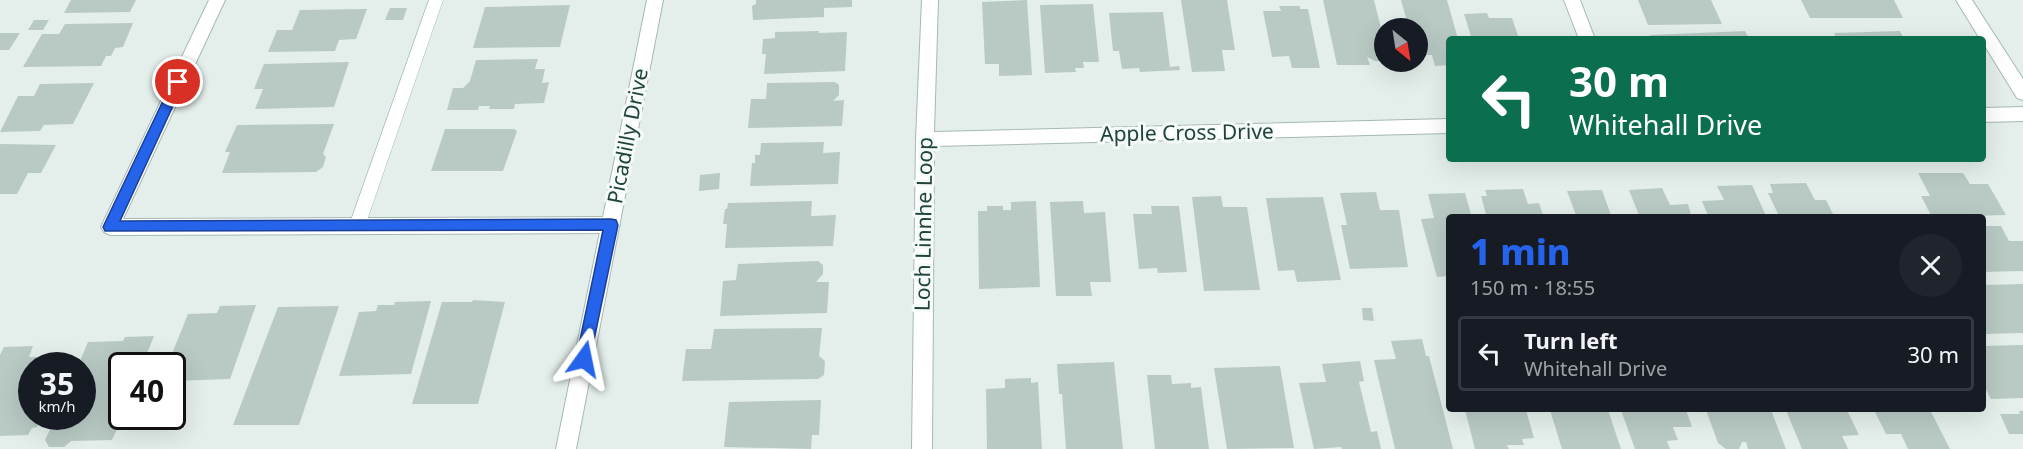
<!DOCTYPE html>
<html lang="en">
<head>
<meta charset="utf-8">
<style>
	body { margin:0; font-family:"Noto Sans",sans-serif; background:#20242c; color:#f1f3f6; height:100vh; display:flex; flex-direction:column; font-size:22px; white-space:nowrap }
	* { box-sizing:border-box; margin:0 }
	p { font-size:20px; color:#9ea1a6 }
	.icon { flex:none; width:33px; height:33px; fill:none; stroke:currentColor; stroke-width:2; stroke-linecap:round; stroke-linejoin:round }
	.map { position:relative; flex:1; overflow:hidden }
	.sheet { position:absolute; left:1446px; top:214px; width:540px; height:198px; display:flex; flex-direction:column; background:#171b24; border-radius:6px; box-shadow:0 6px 24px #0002 }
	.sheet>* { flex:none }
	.banner { position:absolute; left:1446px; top:36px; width:540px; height:126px; border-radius:6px; box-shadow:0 6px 24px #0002; background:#0b6e4f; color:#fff; overflow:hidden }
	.needle { width:39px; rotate:150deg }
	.tools { position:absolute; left:1374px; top:18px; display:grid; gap:12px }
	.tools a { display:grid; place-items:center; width:54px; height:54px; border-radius:50%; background:#171b24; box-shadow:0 6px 24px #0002; font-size:30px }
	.speed { position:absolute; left:18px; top:352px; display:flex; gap:12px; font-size:30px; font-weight:700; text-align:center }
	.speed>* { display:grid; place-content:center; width:78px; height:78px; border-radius:50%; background:#171b24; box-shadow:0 6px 24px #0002; line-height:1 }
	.speed small { font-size:15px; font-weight:400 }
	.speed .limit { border:3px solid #111; border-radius:9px; background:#fff; color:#111 }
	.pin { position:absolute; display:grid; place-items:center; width:51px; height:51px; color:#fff; margin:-26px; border:3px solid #fff; border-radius:50%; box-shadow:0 2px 6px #0007 }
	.me { position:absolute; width:66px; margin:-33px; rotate:12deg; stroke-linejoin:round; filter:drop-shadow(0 0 4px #0008) }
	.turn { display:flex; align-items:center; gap:21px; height:126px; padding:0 24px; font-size:27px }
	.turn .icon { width:78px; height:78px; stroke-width:2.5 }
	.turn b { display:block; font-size:42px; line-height:51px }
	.round { display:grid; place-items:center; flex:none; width:63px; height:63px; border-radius:32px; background:#20242c }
	.head { display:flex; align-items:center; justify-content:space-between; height:102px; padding:0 24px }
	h1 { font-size:36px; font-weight:800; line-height:45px; color:#2563eb }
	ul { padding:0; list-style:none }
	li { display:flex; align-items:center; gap:18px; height:75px; margin:0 12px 9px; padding:0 12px; border:3px solid #363941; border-radius:6px }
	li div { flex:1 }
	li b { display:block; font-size:22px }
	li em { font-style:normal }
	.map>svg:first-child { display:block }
	.building { fill:#b9cac5 }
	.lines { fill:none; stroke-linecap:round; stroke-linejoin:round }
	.service-casing { stroke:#a6b8b3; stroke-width:1 }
	.minor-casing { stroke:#a6b8b3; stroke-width:2 }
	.tertiary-casing { stroke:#a6b8b3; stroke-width:2 }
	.service { fill:#fff; fill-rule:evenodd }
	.minor { fill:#fff; fill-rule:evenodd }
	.tertiary { fill:#fff; fill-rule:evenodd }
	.route { fill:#2563eb; stroke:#184099; stroke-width:1.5 }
	.labels { text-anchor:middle; stroke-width:6; stroke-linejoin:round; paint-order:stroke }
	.street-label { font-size:21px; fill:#21433d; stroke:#f5fbf9 }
</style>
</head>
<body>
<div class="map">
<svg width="2023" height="449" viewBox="0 0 2023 449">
	<rect width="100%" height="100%" fill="#e4efeb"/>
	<g class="building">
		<path d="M 71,0 L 136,0 L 130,12 L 64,13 Z"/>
		<path d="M 756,0 L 852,0 L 852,7 L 824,8 L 824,17 L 753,20 L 752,6 L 756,4 Z"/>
		<path d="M 1027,0 L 1032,75 L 999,76 L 999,64 L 985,64 L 982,2 Z"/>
		<path d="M 1181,0 L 1227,0 L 1235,50 L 1222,50 L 1225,71 L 1192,72 Z"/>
		<path d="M 1323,0 L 1374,0 L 1384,40 L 1384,61 L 1375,61 L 1367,57 L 1370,65 L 1337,65 Z"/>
		<path d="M 1401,0 L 1447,0 L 1458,39 L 1449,39 L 1449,65 L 1435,66 L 1432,55 L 1418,55 L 1418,28 L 1409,28 Z"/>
		<path d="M 1638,0 L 1711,0 L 1722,24 L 1648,25 Z"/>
		<path d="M 1801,0 L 1894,0 L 1903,18 L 1810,18 Z"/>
		<path d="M 1093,4 L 1099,62 L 1083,62 L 1084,68 L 1075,68 L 1076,72 L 1045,73 L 1040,5 Z"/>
		<path d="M 570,5 L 560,47 L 473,48 L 485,7 Z"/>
		<path d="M 1279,6 L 1300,6 L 1300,9 L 1308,9 L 1320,68 L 1292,68 L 1289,56 L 1272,57 L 1263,11 L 1281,11 Z"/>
		<path d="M 390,8 L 407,8 L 403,20 L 385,20 Z"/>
		<path d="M 367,9 L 356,39 L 339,40 L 335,51 L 268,52 L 277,30 L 292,30 L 300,10 Z"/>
		<path d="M 1163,12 L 1170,67 L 1179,66 L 1180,70 L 1140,72 L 1139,68 L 1122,69 L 1119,51 L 1113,51 L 1109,13 Z"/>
		<path d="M 1487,13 L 1489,18 L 1512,18 L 1519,39 L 1472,39 L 1464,14 Z"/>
		<path d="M 34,20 L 49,20 L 43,30 L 28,30 Z"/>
		<path d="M 133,23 L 123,47 L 115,48 L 111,56 L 106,56 L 101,66 L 23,67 L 42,34 L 59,34 L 65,24 Z"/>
		<path d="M 819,31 L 819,33 L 847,32 L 845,71 L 764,74 L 766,54 L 762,54 L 763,39 L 775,38 L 775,32 Z"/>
		<path d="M 1745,31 L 1749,39 L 1652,39 L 1650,35 Z"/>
		<path d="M 1900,31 L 1904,39 L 1837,39 L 1834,33 Z"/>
		<path d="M 0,33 L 20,33 L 9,50 L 0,50 Z"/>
		<path d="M 538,59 L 535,69 L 545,69 L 542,83 L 549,82 L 544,103 L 515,104 L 514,109 L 489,109 L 490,106 L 479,106 L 478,110 L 447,110 L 453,88 L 463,88 L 470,81 L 476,60 Z"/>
		<path d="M 349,62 L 334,107 L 255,109 L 263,89 L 254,89 L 264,64 Z"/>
		<path d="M 835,82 L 839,85 L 839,95 L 833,101 L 844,100 L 842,126 L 748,128 L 751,99 L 766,99 L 767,83 Z"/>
		<path d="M 94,83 L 73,124 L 44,125 L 40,131 L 0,132 L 18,96 L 34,96 L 40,84 Z"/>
		<path d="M 334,124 L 323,154 L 326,157 L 323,167 L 316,172 L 222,173 L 230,152 L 225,152 L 237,125 Z"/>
		<path d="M 445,129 L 514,129 L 517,131 L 503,171 L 431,171 Z"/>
		<path d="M 824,142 L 823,153 L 840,152 L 838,184 L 750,186 L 752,163 L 755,163 L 755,155 L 760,155 L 761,143 Z"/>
		<path d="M 0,144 L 56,145 L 41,173 L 28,173 L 17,194 L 0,194 Z"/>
		<path d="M 720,173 L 719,189 L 699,191 L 700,175 Z"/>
		<path d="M 1918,173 L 1963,173 L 1970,184 L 1988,184 L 2006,215 L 1932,217 L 1921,196 L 1930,196 Z"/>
		<path d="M 1806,183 L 1815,200 L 1826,200 L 1835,218 L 1780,218 L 1768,193 L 1773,193 L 1770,184 Z"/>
		<path d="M 1752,185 L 1767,218 L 1709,218 L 1702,201 L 1724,200 L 1717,186 Z"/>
		<path d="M 1662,188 L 1670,205 L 1688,204 L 1692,218 L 1640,218 L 1629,190 Z"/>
		<path d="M 1523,189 L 1528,204 L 1539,203 L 1544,218 L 1487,218 L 1481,196 L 1487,196 L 1485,190 Z"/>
		<path d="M 1602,190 L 1612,218 L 1577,218 L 1567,191 Z"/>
		<path d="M 1376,192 L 1380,210 L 1399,210 L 1408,267 L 1350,269 L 1341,225 L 1347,225 L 1340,193 Z"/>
		<path d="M 1465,193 L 1472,218 L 1449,218 L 1449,276 L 1437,277 L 1421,219 L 1434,218 L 1428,194 Z"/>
		<path d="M 1221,196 L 1223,207 L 1247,207 L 1260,290 L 1204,291 L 1192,197 Z"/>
		<path d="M 1323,197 L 1341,280 L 1297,282 L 1294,270 L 1278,271 L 1266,198 Z"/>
		<path d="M 812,201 L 811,216 L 836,215 L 833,246 L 725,248 L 727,224 L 723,224 L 725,209 L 727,209 L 728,203 Z"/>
		<path d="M 1036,201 L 1040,287 L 979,289 L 978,211 L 987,211 L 987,206 L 1003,206 L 1003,210 L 1011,210 L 1011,202 Z"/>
		<path d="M 1083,201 L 1084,213 L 1105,212 L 1111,282 L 1090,282 L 1092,296 L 1056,296 L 1050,202 Z"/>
		<path d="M 1151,206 L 1179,206 L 1187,272 L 1158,273 L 1157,268 L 1139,269 L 1133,214 L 1152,214 Z"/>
		<path d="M 1983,226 L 2001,226 L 2009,241 L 2023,241 L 2023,271 L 1983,272 Z"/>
		<path d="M 818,261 L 823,265 L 823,274 L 816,282 L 829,282 L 827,313 L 720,316 L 723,281 L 736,280 L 738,264 Z"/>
		<path d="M 2023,284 L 2023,333 L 1983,334 L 1983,285 Z"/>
		<path d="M 473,300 L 505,302 L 478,404 L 412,404 L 442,302 L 472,302 Z"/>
		<path d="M 431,301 L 411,374 L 339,376 L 359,312 L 376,311 L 378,305 L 394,305 L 395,302 Z"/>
		<path d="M 256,305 L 230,379 L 172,381 L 172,366 L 167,366 L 188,314 L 217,313 L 220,306 Z"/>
		<path d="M 339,306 L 299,425 L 233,425 L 278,307 Z"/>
		<path d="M 1362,308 L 1372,308 L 1374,321 L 1363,320 Z"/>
		<path d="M 822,328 L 819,356 L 825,361 L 824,375 L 818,379 L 682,381 L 686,349 L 711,349 L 714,329 Z"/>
		<path d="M 154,336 L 142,366 L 122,366 L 122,418 L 112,440 L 71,441 L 64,447 L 49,447 L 45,440 L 56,417 L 82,417 L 82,366 L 78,366 L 88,342 L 123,341 L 125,337 Z"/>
		<path d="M 1422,339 L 1426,356 L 1429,356 L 1453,449 L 1395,449 L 1374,360 L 1396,359 L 1391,341 Z"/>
		<path d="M 2023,345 L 2023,398 L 1991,399 L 1983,384 L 1983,346 Z"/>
		<path d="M 33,346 L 29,357 L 60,357 L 59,360 L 67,360 L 64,366 L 32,366 L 32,417 L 42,417 L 37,427 L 32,428 L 28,435 L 0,436 L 0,355 L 4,347 Z"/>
		<path d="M 1360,361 L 1364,381 L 1359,382 L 1371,432 L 1377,431 L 1381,449 L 1342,449 L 1341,447 L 1314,449 L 1299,383 L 1326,382 L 1322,364 Z"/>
		<path d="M 1114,362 L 1123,449 L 1066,449 L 1062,394 L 1059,394 L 1057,364 Z"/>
		<path d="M 1280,366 L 1294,448 L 1227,449 L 1214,368 Z"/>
		<path d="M 1147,375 L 1171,375 L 1172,384 L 1191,383 L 1191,388 L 1201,387 L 1209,449 L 1155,449 Z"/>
		<path d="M 1031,378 L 1031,383 L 1038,382 L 1042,449 L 987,449 L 986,389 L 1005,388 L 1005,379 Z"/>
		<path d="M 821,400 L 819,435 L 812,435 L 811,449 L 724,447 L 729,402 Z"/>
		<path d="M 1465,410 L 1526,410 L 1534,438 L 1522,439 L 1524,445 L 1507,445 L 1509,449 L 1475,449 Z"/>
		<path d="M 1550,410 L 1608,410 L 1621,449 L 1562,449 Z"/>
		<path d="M 1621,410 L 1686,410 L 1692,427 L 1673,427 L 1678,440 L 1667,441 L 1670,449 L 1635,449 Z"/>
		<path d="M 1706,410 L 1771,410 L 1786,449 L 1748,449 L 1746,442 L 1742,442 L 1739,449 L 1726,449 L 1718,443 Z"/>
		<path d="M 1786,410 L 1847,410 L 1859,435 L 1842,436 L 1848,449 L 1802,449 Z"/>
		<path d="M 1874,410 L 1930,410 L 1950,449 L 1908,449 L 1901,434 L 1886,434 Z"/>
		<path d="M 2019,411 L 2023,411 L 2023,434 L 2009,434 L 2000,414 L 2020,414 Z"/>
	</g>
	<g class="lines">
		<g class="service-casing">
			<path id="service" d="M 429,0 L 443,0 L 365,226 L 362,231 L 357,232 L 352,231 L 349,226 Z"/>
		</g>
		<g class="minor-casing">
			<g id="minor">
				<path d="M 209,0 L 225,0 L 123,219 L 611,217 L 617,220 L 620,225 L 617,230 L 611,233 L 110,235 L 104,232 L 101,227 Z"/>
				<path d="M 922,0 L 938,0 L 934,132 L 1449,119 L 1449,133 L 934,146 L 932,449 L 912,449 L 916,139 Z"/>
				<path d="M 1564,0 L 1580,0 L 1595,39 L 1579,39 Z"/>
				<path d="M 1956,0 L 1972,0 L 2023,79 L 2023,100 L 2017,98 L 1983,43 L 1983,39 L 1980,39 Z"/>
				<path d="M 2023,107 L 2023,121 L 1983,122 L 1983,108 Z"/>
			</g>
		</g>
		<g class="tertiary-casing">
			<path id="tertiary" d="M 647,0 L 663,0 L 576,449 L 556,449 Z"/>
		</g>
		<use href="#service" class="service"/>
		<use href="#minor" class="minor"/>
		<use href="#tertiary" class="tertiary"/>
	</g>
	<path class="route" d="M 178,78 L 184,82 L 120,221 L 611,219 L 616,220 L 618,225 L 589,364 L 584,366 L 579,364 L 576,359 L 603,230 L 105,231 L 103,227 L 172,82 Z"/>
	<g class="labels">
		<g class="street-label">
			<text transform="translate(1187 133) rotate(-1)" y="7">Apple Cross Drive</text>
			<text transform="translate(628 136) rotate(-79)" y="7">Picadilly Drive</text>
			<text transform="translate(924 224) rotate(-89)" y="7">Loch Linnhe Loop</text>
		</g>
	</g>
</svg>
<div class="tools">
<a><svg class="needle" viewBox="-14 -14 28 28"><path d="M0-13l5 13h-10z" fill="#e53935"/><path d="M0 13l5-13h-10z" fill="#9ea1a6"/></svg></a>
</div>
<div class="speed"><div>35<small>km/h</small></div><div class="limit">40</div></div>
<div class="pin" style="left:178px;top:82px;background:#d93025"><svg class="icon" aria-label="arrive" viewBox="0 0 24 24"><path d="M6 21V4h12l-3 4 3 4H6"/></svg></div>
<svg class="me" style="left:584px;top:359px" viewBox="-20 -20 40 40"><path d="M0-17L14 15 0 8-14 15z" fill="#2563eb" stroke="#fff" stroke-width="4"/></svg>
<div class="banner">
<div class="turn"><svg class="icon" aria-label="left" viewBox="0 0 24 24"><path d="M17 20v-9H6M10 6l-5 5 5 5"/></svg><div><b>30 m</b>Whitehall Drive</div></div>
</div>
<section class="sheet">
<div class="head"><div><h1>1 min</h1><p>150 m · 18:55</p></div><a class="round"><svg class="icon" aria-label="close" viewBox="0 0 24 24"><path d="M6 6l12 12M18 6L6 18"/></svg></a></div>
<ul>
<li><svg class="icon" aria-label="left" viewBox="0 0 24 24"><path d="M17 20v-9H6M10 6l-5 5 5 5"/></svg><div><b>Turn left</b><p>Whitehall Drive</p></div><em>30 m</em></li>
</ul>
</section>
</div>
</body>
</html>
